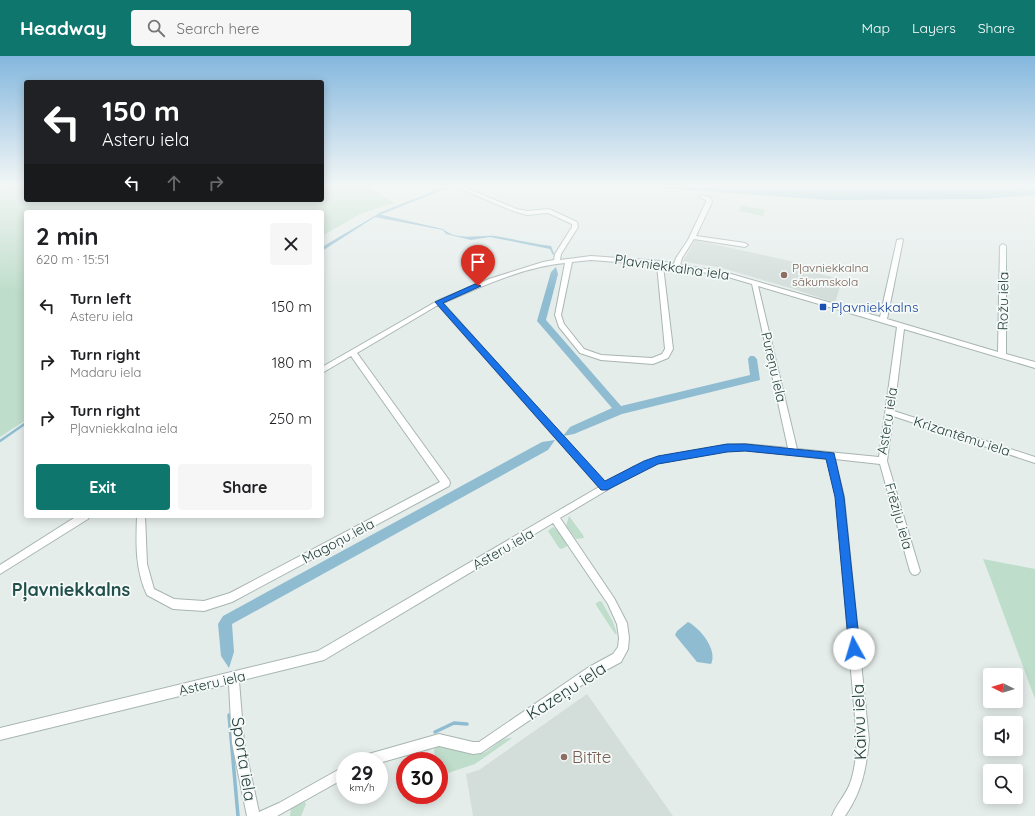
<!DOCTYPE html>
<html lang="en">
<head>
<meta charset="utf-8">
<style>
	body { margin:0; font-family:Quicksand,sans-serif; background:#f6f6f6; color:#202124; height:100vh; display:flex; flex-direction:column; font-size:15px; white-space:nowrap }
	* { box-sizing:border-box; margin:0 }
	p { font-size:13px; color:#757577 }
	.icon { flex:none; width:22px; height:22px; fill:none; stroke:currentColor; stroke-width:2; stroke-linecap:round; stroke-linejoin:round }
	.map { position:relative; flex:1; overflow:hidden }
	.panel { position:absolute; left:24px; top:154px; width:300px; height:308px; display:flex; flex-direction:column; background:#fff; border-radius:4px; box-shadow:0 2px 10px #0003 }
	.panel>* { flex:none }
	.hud { position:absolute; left:24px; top:24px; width:300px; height:122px; border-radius:4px; box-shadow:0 2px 10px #0003; background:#202124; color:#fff; overflow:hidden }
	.needle { width:26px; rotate:275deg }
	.controls { position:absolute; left:983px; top:612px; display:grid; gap:8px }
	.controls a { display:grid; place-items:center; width:40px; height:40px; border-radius:4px; background:#fff; box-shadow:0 2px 10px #0003; font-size:20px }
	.speed { position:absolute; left:336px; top:696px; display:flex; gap:8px; font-size:20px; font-weight:700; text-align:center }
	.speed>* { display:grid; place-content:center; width:52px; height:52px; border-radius:50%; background:#fff; box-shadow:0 2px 10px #0003; line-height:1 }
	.speed small { font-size:10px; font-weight:400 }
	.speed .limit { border:6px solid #d22; background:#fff; color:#111 }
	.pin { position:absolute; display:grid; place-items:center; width:34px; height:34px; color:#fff; margin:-41px -17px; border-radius:50% 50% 50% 0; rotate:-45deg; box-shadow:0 0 4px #0007 }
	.pin .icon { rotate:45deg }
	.me { position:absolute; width:44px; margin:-22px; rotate:354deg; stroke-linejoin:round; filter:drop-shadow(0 0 3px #0008) }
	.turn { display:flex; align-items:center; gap:14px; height:84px; padding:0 12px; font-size:18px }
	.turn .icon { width:52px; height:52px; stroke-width:2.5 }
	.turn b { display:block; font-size:28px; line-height:34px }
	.lanes { display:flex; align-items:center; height:38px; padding:0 12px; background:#0003; justify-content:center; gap:20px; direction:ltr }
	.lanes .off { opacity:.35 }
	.round { display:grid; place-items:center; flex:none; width:42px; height:42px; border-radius:4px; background:#f6f6f6 }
	.head { display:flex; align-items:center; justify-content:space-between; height:68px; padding:0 12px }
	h1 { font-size:24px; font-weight:800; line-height:30px }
	.button { display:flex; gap:8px; margin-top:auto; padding:8px 12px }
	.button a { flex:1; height:46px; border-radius:4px; background:#0f766e; color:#fff; font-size:16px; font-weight:800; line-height:46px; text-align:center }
	.button a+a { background:#f6f6f6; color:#202124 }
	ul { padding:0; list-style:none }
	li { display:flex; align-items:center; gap:12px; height:56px; padding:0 12px }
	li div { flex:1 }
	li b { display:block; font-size:15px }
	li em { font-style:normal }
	header { display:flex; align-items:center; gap:24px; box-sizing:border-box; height:56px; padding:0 20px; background:#0f766e; color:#fff }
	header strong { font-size:19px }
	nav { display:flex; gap:22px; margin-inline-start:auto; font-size:14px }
	.search { width:280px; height:36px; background:#f6f6f6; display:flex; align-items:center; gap:10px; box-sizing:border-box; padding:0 14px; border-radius:4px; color:#757577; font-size:15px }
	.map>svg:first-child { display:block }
	.built { fill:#d3ddda }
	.green { fill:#bfddcb }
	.water { fill:#8fbcd0 }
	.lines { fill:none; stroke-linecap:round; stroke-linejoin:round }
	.stream-far2 { stroke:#8fbcd0; stroke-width:2 }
	.stream-far1 { stroke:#8fbcd0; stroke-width:2.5 }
	.stream { stroke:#8fbcd0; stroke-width:3.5 }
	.street-casing { stroke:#a7b5b3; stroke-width:2 }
	.street { fill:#fff; fill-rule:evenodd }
	.route { fill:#1a73e8; stroke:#114b97 }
	.education-dot { fill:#8d6e63; stroke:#f5faf8; stroke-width:1.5 }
	.transit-dot { fill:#1a4fb4; stroke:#f5faf8; stroke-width:1.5 }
	.labels { text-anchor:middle; stroke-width:3.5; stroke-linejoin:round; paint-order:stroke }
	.far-education-label { font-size:12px; fill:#785e54; stroke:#f5faf8; text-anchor:start }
	.street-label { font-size:14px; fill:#243f3b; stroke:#f5faf8 }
	.transit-label { font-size:14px; fill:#164399; stroke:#f5faf8; text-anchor:start }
	.near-street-label { font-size:17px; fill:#243f3b; stroke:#f5faf8 }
	.near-education-label { font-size:17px; fill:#785e54; stroke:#f5faf8; text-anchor:start }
	.near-neighbourhood-label { font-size:18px; font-weight:bold; fill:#21504c; stroke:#f5faf8 }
</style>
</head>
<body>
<header>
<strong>Headway</strong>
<div class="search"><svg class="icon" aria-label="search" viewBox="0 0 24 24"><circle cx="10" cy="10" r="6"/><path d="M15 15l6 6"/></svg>Search here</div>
<nav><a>Map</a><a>Layers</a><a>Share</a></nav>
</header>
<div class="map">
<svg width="1035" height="760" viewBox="0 0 1035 760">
	<rect width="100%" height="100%" fill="#e5edeb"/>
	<g class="built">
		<path d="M 695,184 L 804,208 L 803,213 L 842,224 L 835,247 L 794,233 L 722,212 L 686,206 L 683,205 Z"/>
		<path d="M 587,638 L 673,760 L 473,760 L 466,718 L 479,714 Z"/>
	</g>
	<g class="green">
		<path d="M 0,130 L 26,130 L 26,144 L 322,144 L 322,130 L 367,130 L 394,147 L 360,158 L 322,180 L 322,156 L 26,156 L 26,364 L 0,381 Z"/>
		<path d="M 741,149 L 765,154 L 763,160 L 739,155 Z"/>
		<path d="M 569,460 L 583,479 L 584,482 L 576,483 L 566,470 Z"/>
		<path d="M 553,471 C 559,474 567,483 567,490 L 562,493 L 559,492 L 548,475 Z"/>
		<path d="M 983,503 L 1035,513 L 1035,643 L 990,521 Z"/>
		<path d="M 600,545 L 602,546 L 613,566 L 617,578 L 615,578 L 596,549 L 596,547 Z"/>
		<path d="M 512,682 L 475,708 L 439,720 L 439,705 L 435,705 L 434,694 L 437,689 C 451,689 465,701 480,698 C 492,696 499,681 512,682 Z"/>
		<path d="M 305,746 L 306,748 L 301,760 L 290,760 L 291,752 Z"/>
	</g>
	<g class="water">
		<path d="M 636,130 L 1035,130 L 1035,139 L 980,143 L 827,144 Z"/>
		<path d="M 378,158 L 443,173 C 458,186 479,178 495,180 C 514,183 532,188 551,190 L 554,198 L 553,199 L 550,193 L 490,181 L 471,184 L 446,178 L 443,174 L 375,161 L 322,195 L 322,191 Z"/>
		<path d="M 556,211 L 558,218 L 546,264 L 621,350 L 750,319 L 748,303 L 750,300 L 754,300 L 757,303 L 760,324 L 622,358 L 574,378 L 563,380 L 570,371 L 612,352 L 537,265 L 551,216 Z"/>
		<path d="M 555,384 L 548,394 L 232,568 L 234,596 L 229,612 L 221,600 L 218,568 L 223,560 L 542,386 Z"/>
		<path d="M 688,566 C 700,572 718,594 711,608 L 697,606 L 675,579 L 677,575 Z"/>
	</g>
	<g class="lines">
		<path class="stream-far2" d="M 379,158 L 447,131"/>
		<path class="stream-far1" d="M 0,385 L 26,367"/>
		<g class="stream">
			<path d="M 229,659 L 238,760"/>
			<path d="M 435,676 L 454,667 L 467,668"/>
		</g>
		<g class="street-casing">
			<g id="street">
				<path d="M 454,130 L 461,130 L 517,153 L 527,155 L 549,153 L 577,166 L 578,171 L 561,198 L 560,204 L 591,200 L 660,205 L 674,208 L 676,202 L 688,184 L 706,146 L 706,144 L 699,141 L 702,139 L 711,142 L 712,146 L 696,180 L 745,187 L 748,189 L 745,191 L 694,183 L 682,202 L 680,209 L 724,216 L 880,261 L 897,184 L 902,183 L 903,184 L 887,263 L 998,296 L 1000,190 L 1003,188 L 1006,190 L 1006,298 L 1035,306 L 1035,312 L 904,273 L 894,355 L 1035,401 L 1035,407 L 893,360 L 887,405 L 920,515 L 918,518 L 915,519 L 912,518 L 910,515 L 880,408 L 835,403 L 844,441 L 869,684 C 866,714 862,735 845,760 L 832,760 C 836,749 844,741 849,730 C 855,716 856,699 857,684 L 836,441 L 827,403 L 745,394 L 727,395 L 659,407 L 639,415 L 560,462 L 614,542 L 627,567 L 629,582 L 628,593 L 621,606 L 597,619 L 481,697 L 473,698 L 439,690 L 379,707 L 379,705 L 359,705 L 361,701 L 365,699 L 439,678 L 473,686 L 479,686 L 589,611 L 613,598 L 618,591 L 619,582 L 617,568 L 608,548 L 553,467 L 324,604 L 239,625 L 244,687 L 259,756 L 279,747 L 345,710 L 345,722 L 277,760 L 247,760 L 232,687 L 229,628 L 0,684 L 0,672 L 318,595 L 599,431 L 438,249 L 357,297 L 449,424 L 450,427 L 449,430 L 232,546 L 204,555 L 173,553 L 147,539 C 135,513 136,488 137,460 L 145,460 L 147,508 L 154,533 L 174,543 L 204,545 L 230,537 L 440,426 L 351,300 L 322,317 L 322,311 L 437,245 L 489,223 L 543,206 L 554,204 L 555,198 L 572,171 L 572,168 L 548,157 L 527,159 L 513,155 ZM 591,204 L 657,209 L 665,293 L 662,298 L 652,302 L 601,299 L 584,293 L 564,268 L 561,259 L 572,206 ZM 565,207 L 555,259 L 559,271 L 580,297 L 601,304 L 653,308 L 668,302 L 673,293 L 663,210 L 721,219 L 752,228 L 788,392 L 745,388 L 727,389 L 658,401 L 633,411 L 605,427 L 443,247 C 483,230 523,211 565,207 ZM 758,230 L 897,271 L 879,401 L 797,393 Z"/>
				<path d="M 77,460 L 89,460 L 88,463 L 0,518 L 0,509 Z"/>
			</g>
		</g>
		<use href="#street" class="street"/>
	</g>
	<linearGradient id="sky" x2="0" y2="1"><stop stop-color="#84b7de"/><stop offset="0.55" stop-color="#f3f7f6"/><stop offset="1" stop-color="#f3f7f6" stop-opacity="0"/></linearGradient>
	<rect width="1035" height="236" fill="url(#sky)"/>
	<path class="route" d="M 475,228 L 481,230 L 443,247 L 605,425 L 644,405 L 658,400 L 727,388 L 745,388 L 834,397 L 844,441 L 860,593 L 859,597 L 854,599 L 850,597 L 849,593 L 835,441 L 826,403 L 745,395 L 727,396 L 658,408 L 607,434 L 601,434 L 435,246 Z"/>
	<g class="education-dot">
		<circle cx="784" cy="219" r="4"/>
		<circle cx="564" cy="701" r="4"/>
	</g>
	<rect class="transit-dot" x="819" y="247" width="8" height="8" rx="2"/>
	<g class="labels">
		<g class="far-education-label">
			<text x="792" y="216">Pļavniekkalna<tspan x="792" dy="14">sākumskola</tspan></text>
		</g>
		<g class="street-label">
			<text transform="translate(672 211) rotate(8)" y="5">Pļavniekkalna iela</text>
			<text transform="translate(1003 245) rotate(-89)" y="5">Rožu iela</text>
			<text transform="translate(774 311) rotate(77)" y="5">Pureņu iela</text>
			<text transform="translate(887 365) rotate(-81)" y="5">Asteru iela</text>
			<text transform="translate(962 380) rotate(18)" y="5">Krizantēmu iela</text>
			<text transform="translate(899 460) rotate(74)" y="5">Frēziju iela</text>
			<text transform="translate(338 485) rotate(-28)" y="5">Magoņu iela</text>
			<text transform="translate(503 493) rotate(-30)" y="5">Asteru iela</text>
			<text transform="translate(212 627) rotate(-13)" y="5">Asteru iela</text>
		</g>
		<g class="transit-label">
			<text x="831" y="256">Pļavniekkalns</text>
		</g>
		<g class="near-street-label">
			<text transform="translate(566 635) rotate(-33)" y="6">Kazeņu iela</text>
			<text transform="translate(859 666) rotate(-92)" y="6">Kaivu iela</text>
			<text transform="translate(244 703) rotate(81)" y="6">Sporta iela</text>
		</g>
		<g class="near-education-label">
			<text x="572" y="707">Bitīte</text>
		</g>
		<g class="near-neighbourhood-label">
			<text x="71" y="540">Pļavniekkalns</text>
		</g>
	</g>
</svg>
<div class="controls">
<a><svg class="needle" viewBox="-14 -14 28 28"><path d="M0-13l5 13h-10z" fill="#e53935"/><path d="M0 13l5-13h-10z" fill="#757577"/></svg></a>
<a><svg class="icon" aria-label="sound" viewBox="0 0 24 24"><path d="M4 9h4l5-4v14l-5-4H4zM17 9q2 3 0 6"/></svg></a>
<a><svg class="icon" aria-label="search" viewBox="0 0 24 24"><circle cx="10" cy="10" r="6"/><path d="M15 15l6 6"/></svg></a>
</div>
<div class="speed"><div>29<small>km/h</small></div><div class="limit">30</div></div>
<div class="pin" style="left:478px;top:230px;background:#d93025"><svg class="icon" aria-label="arrive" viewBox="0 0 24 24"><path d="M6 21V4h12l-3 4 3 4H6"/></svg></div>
<svg class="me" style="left:854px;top:593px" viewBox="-20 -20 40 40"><circle r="19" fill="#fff"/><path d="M0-13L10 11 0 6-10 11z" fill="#1a73e8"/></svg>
<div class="hud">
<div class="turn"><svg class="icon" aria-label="left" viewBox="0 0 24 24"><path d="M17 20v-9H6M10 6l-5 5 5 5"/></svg><div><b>150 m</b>Asteru iela</div></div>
<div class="lanes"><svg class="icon" aria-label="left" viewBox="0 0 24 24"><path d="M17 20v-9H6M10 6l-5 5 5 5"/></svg><svg class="icon off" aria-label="ahead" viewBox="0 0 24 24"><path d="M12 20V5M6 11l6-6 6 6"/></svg><svg class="icon off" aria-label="right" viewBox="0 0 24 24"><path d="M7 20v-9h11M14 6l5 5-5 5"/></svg></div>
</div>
<section class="panel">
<div class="head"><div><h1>2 min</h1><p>620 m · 15:51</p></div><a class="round"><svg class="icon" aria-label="close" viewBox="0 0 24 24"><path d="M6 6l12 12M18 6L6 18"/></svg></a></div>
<ul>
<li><svg class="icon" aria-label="left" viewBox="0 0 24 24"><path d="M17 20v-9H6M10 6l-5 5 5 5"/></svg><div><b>Turn left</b><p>Asteru iela</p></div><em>150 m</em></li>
<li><svg class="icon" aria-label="right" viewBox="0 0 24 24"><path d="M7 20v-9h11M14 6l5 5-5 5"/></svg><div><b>Turn right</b><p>Madaru iela</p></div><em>180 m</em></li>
<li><svg class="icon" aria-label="right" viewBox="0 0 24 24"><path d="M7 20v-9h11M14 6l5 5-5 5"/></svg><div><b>Turn right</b><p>Pļavniekkalna iela</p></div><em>250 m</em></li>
</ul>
<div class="button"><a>Exit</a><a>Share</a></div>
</section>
</div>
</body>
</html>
